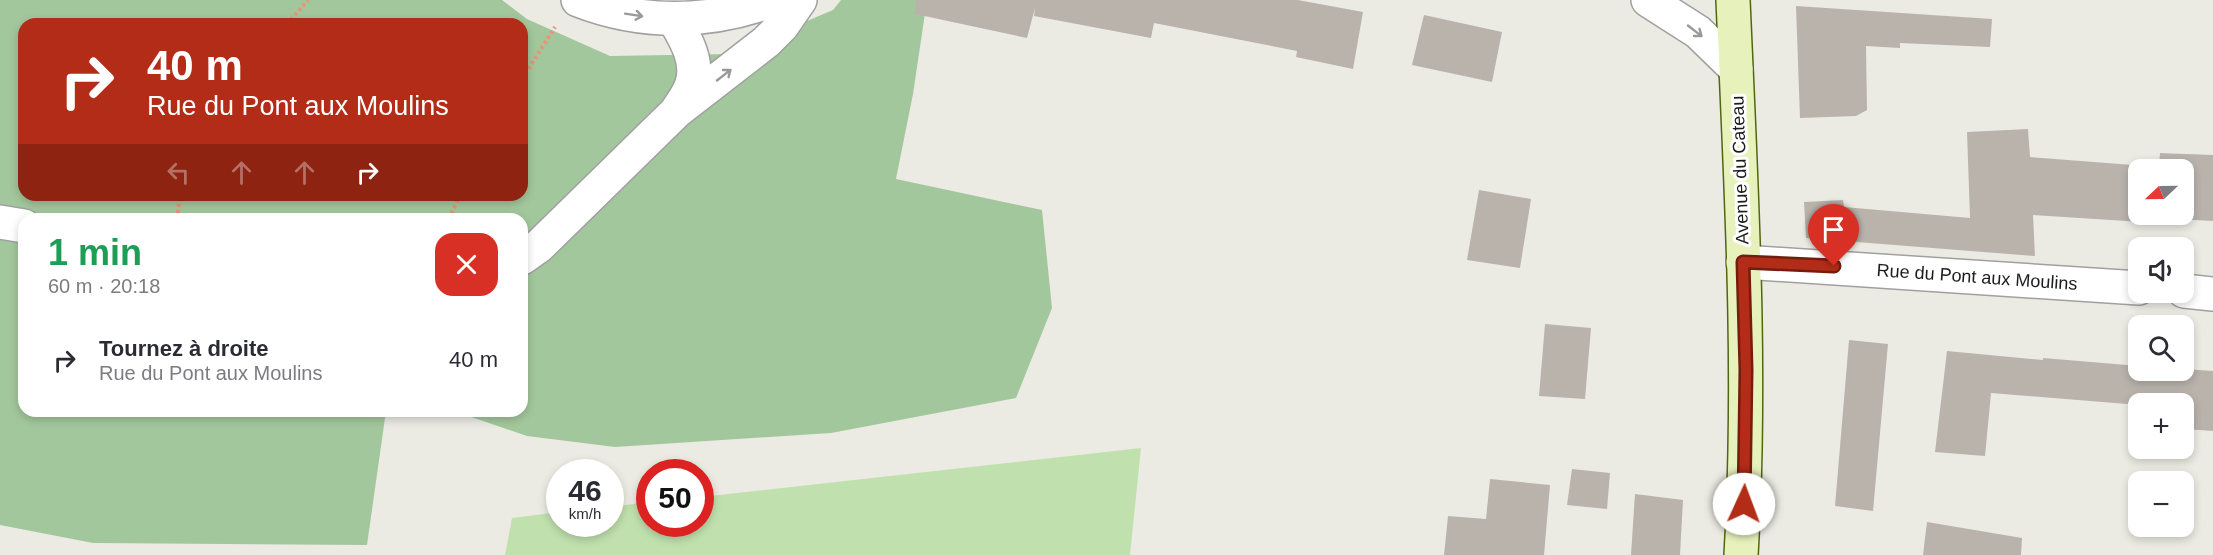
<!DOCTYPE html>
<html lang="fr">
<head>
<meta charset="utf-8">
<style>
	body { margin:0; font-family:Arial,sans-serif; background:#f7f7f7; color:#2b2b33; height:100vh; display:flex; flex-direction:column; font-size:22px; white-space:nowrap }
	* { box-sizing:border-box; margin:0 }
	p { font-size:20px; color:#7c7c81 }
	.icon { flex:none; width:33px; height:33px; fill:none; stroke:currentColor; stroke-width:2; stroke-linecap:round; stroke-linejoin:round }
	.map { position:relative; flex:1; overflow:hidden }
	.panel { position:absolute; left:18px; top:213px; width:510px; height:204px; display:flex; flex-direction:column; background:#fff; border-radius:18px; box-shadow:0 3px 9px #0003 }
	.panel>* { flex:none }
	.guide { position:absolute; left:18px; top:18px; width:510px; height:183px; border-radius:18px; box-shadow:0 3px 9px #0003; background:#b22c17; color:#fff; overflow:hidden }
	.needle { width:39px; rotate:248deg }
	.buttons { position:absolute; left:2128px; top:159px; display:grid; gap:12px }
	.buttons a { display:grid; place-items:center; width:66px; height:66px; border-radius:12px; background:#fff; box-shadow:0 3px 9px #0003; font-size:30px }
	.speed { position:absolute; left:546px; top:459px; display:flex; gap:12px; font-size:30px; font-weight:700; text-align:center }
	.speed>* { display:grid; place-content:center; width:78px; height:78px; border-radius:50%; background:#fff; box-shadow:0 3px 9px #0003; line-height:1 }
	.speed small { font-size:15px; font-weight:400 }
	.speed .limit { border:9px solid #d22; background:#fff; color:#111 }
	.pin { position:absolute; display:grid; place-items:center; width:51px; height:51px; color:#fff; margin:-62px -26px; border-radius:50% 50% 50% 0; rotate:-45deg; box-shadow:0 0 6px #0007 }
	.pin .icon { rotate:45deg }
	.me { position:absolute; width:66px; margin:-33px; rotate:2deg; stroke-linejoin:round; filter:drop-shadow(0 0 4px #0008) }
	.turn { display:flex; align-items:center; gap:21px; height:126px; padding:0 30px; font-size:27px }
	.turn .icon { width:78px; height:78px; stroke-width:2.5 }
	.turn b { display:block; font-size:42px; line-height:51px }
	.lanes { display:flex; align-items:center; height:57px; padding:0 30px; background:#0003; justify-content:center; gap:30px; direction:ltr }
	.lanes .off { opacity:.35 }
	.round { display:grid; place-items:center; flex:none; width:63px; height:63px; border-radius:18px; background:#f7f7f7 }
	.summary { display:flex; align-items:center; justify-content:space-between; height:102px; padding:0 30px }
	h1 { font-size:36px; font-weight:800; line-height:45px; color:#1e9e55 }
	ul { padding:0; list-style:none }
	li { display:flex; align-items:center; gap:18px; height:90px; padding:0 30px }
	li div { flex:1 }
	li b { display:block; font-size:22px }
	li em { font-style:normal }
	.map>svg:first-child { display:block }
	.grass { fill:#c0e1ae }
	.forest { fill:#a3c79c; fill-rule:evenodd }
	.building { fill:#b9b3ac; fill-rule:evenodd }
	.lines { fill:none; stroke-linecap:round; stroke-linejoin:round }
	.street-casing { stroke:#a0a0a0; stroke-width:36 }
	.secondary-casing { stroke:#516611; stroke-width:36 }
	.path { stroke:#e99377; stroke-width:4; stroke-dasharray:3 3; stroke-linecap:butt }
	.street { stroke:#fff; stroke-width:33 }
	.secondary { stroke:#e7f1bc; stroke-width:33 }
	.oneway { stroke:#999 }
	.route-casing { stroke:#741d0f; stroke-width:15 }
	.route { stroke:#b22c17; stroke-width:10 }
	.labels { text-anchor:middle; stroke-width:6; stroke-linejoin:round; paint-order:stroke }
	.street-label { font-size:18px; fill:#1c1c1c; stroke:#fff }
</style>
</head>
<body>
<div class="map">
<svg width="2213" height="555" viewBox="0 0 2213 555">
	<rect width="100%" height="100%" fill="#ecebe3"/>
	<path class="grass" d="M 1141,448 L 1130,555 L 505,555 L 512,518 L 559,512 L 560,524 L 610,524 L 611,507 L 649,502 L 650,524 L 700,524 L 701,497 Z"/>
	<path class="forest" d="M 0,0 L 502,0 L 527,19 L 610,56 L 729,54 L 833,10 L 841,0 L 927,0 L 913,94 L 896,179 L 1042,210 L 1052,308 L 1016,398 L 831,433 L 615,447 L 527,436 L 454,411 L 522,411 L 522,219 L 24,219 L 24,411 L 386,411 L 367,545 L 93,543 L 0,525 ZM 24,24 L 522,24 L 522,195 L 24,195 Z"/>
	<g class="building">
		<path d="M 916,0 L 1298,0 L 1363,12 L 1353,69 L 1296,57 L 1297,51 L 1154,23 L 1151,38 L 1034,16 L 1035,8 L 1027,38 L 915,14 Z"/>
		<path d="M 1796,6 L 1992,19 L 1990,47 L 1900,43 L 1900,48 L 1866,46 L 1867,110 L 1856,116 L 1800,118 Z"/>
		<path d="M 1424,15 L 1502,32 L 1492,82 L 1412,65 Z"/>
		<path d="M 2028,129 L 2030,157 L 2159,167 L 2160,153 L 2213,155 L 2213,221 L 2157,218 L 2157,223 L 2033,215 L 2035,256 L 1806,238 L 1804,202 L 1843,200 L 1844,207 L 1970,218 L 1967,132 ZM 2139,170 L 2184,170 L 2184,214 L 2139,214 Z"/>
		<path d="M 1479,190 L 1531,199 L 1520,268 L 1467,260 Z"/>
		<path d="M 1545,324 L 1591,328 L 1585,399 L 1539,396 Z"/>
		<path d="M 1849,340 L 1888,344 L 1873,511 L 1835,506 Z"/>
		<path d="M 1947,351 L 2043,360 L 2043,358 L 2139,366 L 2139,370 L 2184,369 L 2213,371 L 2213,431 L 2184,429 L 2184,404 L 2139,405 L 1991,393 L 1985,456 L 1935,452 Z"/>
		<path d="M 1572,469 L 1610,473 L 1607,509 L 1567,505 Z"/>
		<path d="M 1490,479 L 1550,485 L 1544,555 L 1444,555 L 1448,516 L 1486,519 Z"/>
		<path d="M 1635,494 L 1683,500 L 1680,555 L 1631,555 Z"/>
		<path d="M 1927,522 L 2022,538 L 2021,555 L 1923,555 Z"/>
	</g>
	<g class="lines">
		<g class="street-casing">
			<g id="street">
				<path d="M 578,0 C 642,25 709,24 773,0"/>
				<path d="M 1648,0 L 1698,32 L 1736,69"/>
				<path d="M 674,19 C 685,38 699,61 692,83 C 690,92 683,101 678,109"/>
				<path d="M 0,222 L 24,226"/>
				<path d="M 522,258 L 539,246 L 677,111 L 766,42 L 782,26 L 800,0"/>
				<path d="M 1743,262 L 2139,288"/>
				<path d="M 2184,291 L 2213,294"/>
			</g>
		</g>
		<g class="secondary-casing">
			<path id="secondary" d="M 1733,0 C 1741,185 1752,370 1741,555"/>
		</g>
		<g class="path">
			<path d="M 287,24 L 308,0"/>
			<path d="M 522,79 L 555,27"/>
			<path d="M 177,219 L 180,195"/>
			<path d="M 449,219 L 460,195"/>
		</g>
		<use href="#street" class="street"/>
		<use href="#secondary" class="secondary"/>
	</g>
	<defs><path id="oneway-shaft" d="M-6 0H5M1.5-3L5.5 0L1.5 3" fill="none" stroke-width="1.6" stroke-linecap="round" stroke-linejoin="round" transform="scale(1.5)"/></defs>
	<g class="oneway">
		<use href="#oneway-shaft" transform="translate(634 15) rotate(9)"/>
		<use href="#oneway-shaft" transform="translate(1695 31) rotate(38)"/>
		<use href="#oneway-shaft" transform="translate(724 75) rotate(-38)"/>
	</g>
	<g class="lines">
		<g class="route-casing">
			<path id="route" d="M 1744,504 L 1746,370 L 1743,262 L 1834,266"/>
		</g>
		<use href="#route" class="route"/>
	</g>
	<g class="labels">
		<g class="street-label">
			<text transform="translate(1740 170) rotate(-92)" y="6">Avenue du Cateau</text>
			<text transform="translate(1977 277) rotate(4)" y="6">Rue du Pont aux Moulins</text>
		</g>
	</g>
</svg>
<div class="buttons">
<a><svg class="needle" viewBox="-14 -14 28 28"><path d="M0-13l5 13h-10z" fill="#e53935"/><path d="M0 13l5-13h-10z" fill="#7c7c81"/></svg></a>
<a><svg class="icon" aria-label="sound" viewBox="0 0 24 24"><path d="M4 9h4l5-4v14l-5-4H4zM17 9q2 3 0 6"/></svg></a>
<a><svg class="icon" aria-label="search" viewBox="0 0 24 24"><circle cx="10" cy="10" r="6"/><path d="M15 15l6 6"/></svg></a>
<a>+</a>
<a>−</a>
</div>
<div class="speed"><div>46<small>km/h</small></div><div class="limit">50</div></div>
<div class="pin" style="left:1834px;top:266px;background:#d93025"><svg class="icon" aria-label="arrive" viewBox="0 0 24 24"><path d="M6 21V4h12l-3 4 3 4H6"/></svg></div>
<svg class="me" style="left:1744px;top:504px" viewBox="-20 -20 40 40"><circle r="19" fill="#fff"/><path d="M0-13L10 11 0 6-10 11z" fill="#b22c17"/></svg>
<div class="guide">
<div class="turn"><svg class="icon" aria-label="right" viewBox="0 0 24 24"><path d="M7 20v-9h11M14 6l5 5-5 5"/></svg><div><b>40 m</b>Rue du Pont aux Moulins</div></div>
<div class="lanes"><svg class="icon off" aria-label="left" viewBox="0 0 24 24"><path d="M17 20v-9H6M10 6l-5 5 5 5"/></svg><svg class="icon off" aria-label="ahead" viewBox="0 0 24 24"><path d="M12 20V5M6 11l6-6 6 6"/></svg><svg class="icon off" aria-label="ahead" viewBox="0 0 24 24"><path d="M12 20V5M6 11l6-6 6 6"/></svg><svg class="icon" aria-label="right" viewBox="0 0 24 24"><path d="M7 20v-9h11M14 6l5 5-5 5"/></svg></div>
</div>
<section class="panel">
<div class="summary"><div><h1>1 min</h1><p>60 m · 20:18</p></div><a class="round" style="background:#d93025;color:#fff"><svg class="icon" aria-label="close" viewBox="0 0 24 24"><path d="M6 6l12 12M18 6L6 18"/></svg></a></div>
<ul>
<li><svg class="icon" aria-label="right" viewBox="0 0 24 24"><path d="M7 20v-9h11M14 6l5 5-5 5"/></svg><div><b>Tournez à droite</b><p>Rue du Pont aux Moulins</p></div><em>40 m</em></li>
</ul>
</section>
</div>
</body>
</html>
